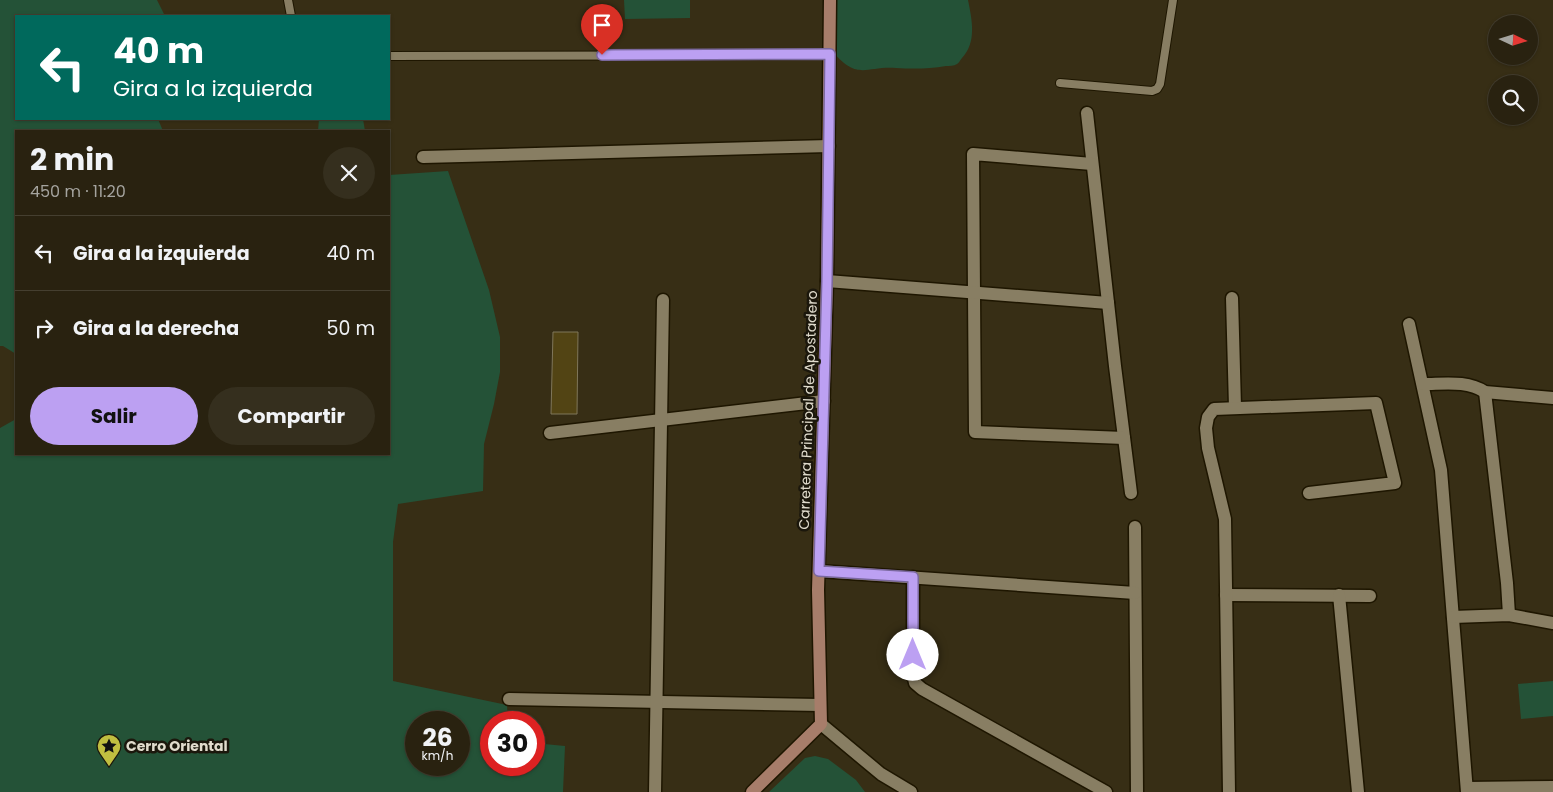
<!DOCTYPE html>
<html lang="es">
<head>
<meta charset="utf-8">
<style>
	body { margin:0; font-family:Poppins,sans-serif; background:#352f1e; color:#f1f3f6; height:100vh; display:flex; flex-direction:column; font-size:19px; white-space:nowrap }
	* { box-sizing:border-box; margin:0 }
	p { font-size:16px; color:#a5a49f }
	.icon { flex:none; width:28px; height:28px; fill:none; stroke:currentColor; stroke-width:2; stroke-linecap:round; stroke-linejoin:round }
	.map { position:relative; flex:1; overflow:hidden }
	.sheet { position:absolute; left:15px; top:130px; width:375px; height:325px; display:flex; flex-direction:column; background:#292210; border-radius:0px; box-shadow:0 1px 4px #0004,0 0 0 1px #453f30 }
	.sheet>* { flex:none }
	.hud { position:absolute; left:15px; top:15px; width:375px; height:105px; border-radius:0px; box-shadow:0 1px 4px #0004,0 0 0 1px #453f30; background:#00695c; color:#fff; overflow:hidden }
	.needle { width:32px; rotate:94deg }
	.tools { position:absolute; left:1488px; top:15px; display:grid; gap:10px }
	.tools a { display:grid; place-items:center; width:50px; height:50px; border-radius:50%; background:#292210; box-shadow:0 1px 4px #0004,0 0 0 1px #453f30; font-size:25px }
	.speed { position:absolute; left:405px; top:711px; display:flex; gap:10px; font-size:25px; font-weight:700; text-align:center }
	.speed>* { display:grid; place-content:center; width:65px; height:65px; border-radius:50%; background:#292210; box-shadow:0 1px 4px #0004,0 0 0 1px #453f30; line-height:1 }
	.speed small { font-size:12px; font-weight:400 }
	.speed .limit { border:8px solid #d22; background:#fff; color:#111 }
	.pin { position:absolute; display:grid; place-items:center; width:42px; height:42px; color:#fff; margin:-51px -21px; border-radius:50% 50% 50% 0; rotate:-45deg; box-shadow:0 0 5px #0007 }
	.pin .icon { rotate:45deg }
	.me { position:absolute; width:55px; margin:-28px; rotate:0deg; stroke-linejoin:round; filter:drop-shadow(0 0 4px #0008) }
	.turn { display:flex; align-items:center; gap:18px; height:105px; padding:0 15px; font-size:22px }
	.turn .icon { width:65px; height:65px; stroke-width:2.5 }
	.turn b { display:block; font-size:35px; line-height:42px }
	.round { display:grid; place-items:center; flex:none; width:52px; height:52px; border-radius:26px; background:#352f1e }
	.overview { display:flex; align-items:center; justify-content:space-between; height:85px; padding:0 15px }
	h1 { font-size:30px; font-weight:700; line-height:38px }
	.action { display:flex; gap:10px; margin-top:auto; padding:10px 15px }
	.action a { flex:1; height:58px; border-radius:30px; background:#bca0f2; color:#111; font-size:20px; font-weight:700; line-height:58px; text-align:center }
	.action a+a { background:#352f1e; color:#f1f3f6 }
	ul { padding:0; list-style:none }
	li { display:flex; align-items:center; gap:15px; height:75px; padding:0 15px; border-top:1px solid #453f30 }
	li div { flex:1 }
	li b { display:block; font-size:19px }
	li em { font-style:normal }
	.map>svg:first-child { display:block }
	.green { fill:#245237; fill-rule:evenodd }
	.building { fill:#524414; stroke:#7f765a }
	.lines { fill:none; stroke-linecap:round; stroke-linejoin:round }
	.lane-casing { stroke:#1e1600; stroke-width:10 }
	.street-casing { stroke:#1e1600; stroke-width:15 }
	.secondary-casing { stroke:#1e1600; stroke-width:15 }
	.lane { stroke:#887e63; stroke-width:8 }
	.street { stroke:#887e63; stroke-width:12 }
	.secondary { stroke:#a77d6a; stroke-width:12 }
	.route-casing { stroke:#7a689d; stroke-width:12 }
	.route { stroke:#bca0f2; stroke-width:9 }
	.labels { text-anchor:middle; stroke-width:5; stroke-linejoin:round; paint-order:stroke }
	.street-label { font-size:14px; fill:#e1dccd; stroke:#1b170c }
	.poi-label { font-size:14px; font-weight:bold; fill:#e1dccd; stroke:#1b170c; text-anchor:start }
</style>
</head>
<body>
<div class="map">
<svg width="1553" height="792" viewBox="0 0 1553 792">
	<rect width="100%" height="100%" fill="#372e15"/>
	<g class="green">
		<path d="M 0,0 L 157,0 L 165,16 L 16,16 L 16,119 L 158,119 L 163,131 L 16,131 L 16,354 L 3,346 L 0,346 Z"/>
		<path d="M 624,0 L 690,0 L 690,18 L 625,19 Z"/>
		<path d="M 836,0 L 968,0 C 972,20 977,42 962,58 C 960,60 959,63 957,64 C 954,66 949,66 946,66 C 929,69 913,69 896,68 C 865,66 858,81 833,52 Z"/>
		<path d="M 319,119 L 363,119 L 365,131 L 318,131 Z"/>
		<path d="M 448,171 L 489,290 L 500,337 L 500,372 L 494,404 L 484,444 L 483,491 L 398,504 L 393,542 L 393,681 L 507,705 L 508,722 L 491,722 L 491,765 L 534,765 L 534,743 L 565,746 L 563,792 L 0,792 L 0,428 L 16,419 L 16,454 L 389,454 L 389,175 ZM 416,722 L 459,722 L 459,765 L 416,765 Z"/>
		<path d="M 1553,681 L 1553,716 L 1521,719 L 1518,684 Z"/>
		<path d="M 815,756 L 828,759 L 856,780 L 865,792 L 769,792 L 805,758 Z"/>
	</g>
	<path class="building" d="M 553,332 L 578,332 L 577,414 L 551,414 Z"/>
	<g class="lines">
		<g class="lane-casing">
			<g id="lane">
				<path d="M 288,0 L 291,16"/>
				<path d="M 389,56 L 830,55"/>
				<path d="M 1060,83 L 1152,91 L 1157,89 L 1160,84 L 1173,0"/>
			</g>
		</g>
		<g class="street-casing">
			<g id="street">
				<path d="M 1087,113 L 1115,366 L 1131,493"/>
				<path d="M 423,157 L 829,146"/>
				<path d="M 1092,164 L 973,154 L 975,432 L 1124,438"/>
				<path d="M 827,281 L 1108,303"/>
				<path d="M 1232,298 L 1235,407"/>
				<path d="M 1409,324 L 1441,470 L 1467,792"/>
				<path d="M 1423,384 C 1444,384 1467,380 1485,392 L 1553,398"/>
				<path d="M 1485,392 L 1507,583 L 1509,615"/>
				<path d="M 550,433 L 824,401"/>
				<path d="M 1135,527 L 1137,792"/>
				<path d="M 819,571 L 1135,593"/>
				<path d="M 913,577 L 913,674 L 915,683 L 922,689 L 1106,792"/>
				<path d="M 1226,595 L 1370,596"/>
				<path d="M 1339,595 L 1358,792"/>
				<path d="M 1453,617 L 1509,615 L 1553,623"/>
				<path d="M 509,699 L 820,705"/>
				<path d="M 821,724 L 881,774 L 911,792"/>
				<path d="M 1467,788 L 1553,787"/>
				<path d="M 655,792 L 663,300"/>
				<path d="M 1229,792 L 1225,519 L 1208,448 L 1206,428 L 1208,417 L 1214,409 L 1376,403 L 1395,483 L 1309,493"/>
			</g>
		</g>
		<g class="secondary-casing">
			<path id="secondary" d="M 752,792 L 821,724 L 818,590 L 827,281 L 830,0"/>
		</g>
		<use href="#lane" class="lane"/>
		<use href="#street" class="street"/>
		<use href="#secondary" class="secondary"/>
	</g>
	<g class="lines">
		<g class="route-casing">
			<path id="route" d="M 602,55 L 830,54 L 827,281 L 819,571 L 913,577 L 913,655"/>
		</g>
		<use href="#route" class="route"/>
	</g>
	<defs>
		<g id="sight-pin" transform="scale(1.25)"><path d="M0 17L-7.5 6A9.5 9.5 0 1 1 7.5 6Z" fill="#c0be40" stroke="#1b170c"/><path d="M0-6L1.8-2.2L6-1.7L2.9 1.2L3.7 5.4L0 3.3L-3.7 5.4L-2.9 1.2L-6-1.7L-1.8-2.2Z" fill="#111"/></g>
	</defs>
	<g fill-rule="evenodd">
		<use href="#sight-pin" x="109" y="746"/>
	</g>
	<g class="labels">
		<g class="street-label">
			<text transform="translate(808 410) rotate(-88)" y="5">Carretera Principal de Apostadero</text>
		</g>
		<g class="poi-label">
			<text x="126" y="751">Cerro Oriental</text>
		</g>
	</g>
</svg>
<div class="tools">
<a><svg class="needle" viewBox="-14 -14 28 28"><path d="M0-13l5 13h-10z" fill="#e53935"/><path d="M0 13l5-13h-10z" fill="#a5a49f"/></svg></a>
<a><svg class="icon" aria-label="search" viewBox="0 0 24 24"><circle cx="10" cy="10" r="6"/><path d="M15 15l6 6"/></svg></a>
</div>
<div class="speed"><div>26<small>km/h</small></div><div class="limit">30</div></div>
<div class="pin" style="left:602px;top:55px;background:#d93025"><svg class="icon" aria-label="arrive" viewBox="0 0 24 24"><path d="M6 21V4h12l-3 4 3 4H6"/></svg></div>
<svg class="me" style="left:913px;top:655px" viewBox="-20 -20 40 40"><circle r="19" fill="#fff"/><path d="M0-13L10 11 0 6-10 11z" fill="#bca0f2"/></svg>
<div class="hud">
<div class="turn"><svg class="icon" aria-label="left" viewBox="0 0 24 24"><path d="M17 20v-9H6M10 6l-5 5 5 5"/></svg><div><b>40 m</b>Gira a la izquierda</div></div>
</div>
<section class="sheet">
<div class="overview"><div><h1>2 min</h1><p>450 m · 11:20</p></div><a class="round"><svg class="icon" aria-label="close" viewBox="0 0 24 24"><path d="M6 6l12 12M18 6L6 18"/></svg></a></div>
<ul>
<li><svg class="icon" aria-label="left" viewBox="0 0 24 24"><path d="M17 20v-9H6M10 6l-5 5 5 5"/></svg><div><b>Gira a la izquierda</b></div><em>40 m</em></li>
<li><svg class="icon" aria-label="right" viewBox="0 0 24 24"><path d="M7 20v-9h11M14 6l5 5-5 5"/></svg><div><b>Gira a la derecha</b></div><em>50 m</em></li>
</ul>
<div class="action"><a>Salir</a><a>Compartir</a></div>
</section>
</div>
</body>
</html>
